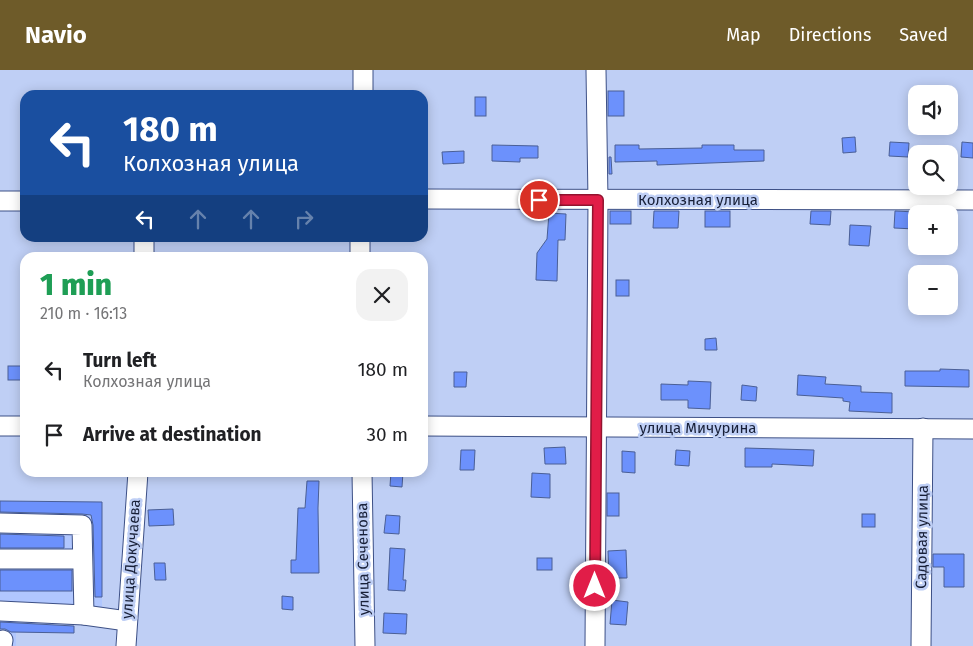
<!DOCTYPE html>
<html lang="en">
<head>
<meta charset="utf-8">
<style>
	body { margin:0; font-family:"Fira Sans",sans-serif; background:#f2f2f2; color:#202124; height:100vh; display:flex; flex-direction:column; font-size:19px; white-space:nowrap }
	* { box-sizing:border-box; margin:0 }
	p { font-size:16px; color:#757577 }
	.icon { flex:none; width:28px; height:28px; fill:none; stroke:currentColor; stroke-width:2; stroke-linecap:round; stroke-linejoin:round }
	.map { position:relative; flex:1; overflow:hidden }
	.drawer { position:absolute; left:20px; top:182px; width:408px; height:225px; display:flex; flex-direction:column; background:#fff; border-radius:15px; box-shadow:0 2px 12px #0003 }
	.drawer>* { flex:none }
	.hud { position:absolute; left:20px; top:20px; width:408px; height:152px; border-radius:15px; box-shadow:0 2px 12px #0003; background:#1a4fa0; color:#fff; overflow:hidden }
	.controls { position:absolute; left:908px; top:15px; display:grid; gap:10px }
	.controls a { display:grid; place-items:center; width:50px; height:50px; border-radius:10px; background:#fff; box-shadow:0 2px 12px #0003; font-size:25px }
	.pin { position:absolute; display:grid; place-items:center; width:42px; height:42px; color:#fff; margin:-21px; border:2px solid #fff; border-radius:50%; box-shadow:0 1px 5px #0007 }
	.me { position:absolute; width:55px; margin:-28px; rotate:0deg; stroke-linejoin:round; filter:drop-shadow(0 0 4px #0008) }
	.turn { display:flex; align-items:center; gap:18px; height:105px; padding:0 20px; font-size:22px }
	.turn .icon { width:65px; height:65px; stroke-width:2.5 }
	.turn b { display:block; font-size:35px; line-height:42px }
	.lanes { display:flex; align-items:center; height:48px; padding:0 20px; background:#0003; justify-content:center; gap:25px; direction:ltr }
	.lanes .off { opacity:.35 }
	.round { display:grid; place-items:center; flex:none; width:52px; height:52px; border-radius:15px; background:#f2f2f2 }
	.headline { display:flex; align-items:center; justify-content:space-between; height:85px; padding:0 20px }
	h1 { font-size:30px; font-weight:800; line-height:38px; color:#1e9e55 }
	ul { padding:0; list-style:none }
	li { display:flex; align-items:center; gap:15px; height:65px; padding:0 20px }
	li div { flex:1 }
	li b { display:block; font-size:19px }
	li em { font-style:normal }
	header { display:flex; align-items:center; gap:30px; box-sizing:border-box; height:70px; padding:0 25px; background:#6e5b29; color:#fff }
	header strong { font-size:24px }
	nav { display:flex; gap:28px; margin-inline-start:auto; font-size:18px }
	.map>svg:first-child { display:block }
	.built { fill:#b1c7fe }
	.building { fill:#6c91fc; stroke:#4a5f96 }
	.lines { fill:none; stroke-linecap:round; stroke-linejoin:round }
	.minor-casing { stroke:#3d5086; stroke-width:21 }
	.minor { stroke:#fff; stroke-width:19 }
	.route-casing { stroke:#92132f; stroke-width:12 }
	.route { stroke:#e11d48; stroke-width:9 }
	.labels { text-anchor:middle; stroke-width:5; stroke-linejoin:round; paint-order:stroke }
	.street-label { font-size:15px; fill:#182038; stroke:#bfcff5 }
</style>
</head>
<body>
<header>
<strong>Navio</strong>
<nav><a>Map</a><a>Directions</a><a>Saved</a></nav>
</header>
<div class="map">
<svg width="973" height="576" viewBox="0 0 973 576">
	<rect width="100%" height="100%" fill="#bfcff5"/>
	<path class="built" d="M 0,357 L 0,431 L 102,432 L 102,552 L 16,551 L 16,576 L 0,576 Z"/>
	<g class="building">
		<rect x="608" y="21" width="16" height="25"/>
		<rect x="475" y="27" width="11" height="19"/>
		<path d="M 855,67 L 856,82 L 843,83 L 842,68 Z"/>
		<path d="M 890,72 L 909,73 L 908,87 L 889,86 Z"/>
		<path d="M 962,72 L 973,73 L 973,88 L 961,87 Z"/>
		<path d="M 492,75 L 538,76 L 538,88 L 520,88 L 520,92 L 492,91 Z"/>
		<path d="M 615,75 L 639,75 L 639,79 L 702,78 L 702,75 L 734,75 L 734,80 L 764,80 L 764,91 L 657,95 L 657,91 L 615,92 Z"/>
		<path d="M 464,81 L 464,93 L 443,94 L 442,82 Z"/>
		<path d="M 609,87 L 611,87 L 612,104 L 609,104 Z"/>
		<rect x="610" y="141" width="21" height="13"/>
		<path d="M 654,141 L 679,141 L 678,158 L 653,158 Z"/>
		<rect x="705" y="141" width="25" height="16"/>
		<path d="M 811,141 L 831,141 L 830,155 L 810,154 Z"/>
		<path d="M 895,141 L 916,142 L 915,159 L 894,158 Z"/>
		<path d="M 549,143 L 566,144 L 565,170 L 558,170 L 557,211 L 536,210 L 537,183 L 547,169 Z"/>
		<path d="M 850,155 L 871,156 L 869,176 L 849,175 Z"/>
		<rect x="616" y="210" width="13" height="16"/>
		<path d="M 716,268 L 717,280 L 705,280 L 705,269 Z"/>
		<rect x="8" y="296" width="17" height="14"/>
		<path d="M 940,299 L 969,300 L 969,317 L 905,316 L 905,301 L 940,301 Z"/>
		<path d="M 454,302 L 467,302 L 466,317 L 454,317 Z"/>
		<path d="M 798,305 L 826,307 L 825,314 L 861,316 L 861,322 L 892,323 L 892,343 L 849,341 L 850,332 L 843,331 L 843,328 L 797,325 Z"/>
		<path d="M 688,311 L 711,312 L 710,339 L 688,338 L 688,330 L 661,330 L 661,314 L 688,315 Z"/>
		<path d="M 742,315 L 757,317 L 756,331 L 741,330 Z"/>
		<path d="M 565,377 L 566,394 L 545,394 L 544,378 Z"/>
		<path d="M 745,378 L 814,380 L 813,396 L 772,394 L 772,397 L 745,397 Z"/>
		<path d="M 461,380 L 475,380 L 474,400 L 460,400 Z"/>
		<path d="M 676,380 L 690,381 L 689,396 L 675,395 Z"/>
		<path d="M 622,381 L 635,382 L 635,403 L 622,402 Z"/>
		<path d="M 391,402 L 403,402 L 402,417 L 390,416 Z"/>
		<path d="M 532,403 L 550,404 L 550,428 L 531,427 Z"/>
		<path d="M 307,411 L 319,411 L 318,438 L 319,503 L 291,503 L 291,490 L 296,490 L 298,438 L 305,438 Z"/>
		<rect x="607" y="423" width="12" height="23"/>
		<path d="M 0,431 L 102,432 L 102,527 L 95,527 L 93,455 L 91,445 L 82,444 L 0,442 Z"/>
		<path d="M 173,439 L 174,455 L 149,456 L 148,440 Z"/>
		<rect x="862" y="444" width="13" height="13"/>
		<path d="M 386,445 L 400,446 L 399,464 L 384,463 Z"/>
		<path d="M 0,464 L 64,466 L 64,478 L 0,478 Z"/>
		<path d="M 390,478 L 405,479 L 403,510 L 406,510 L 405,521 L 388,520 Z"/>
		<path d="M 626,480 L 627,508 L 609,508 L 608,481 Z"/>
		<path d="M 933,484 L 964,484 L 964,517 L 944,517 L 944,497 L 933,497 Z"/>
		<rect x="537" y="488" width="15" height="12"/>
		<path d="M 154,493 L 165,493 L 166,510 L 155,510 Z"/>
		<rect x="0" y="500" width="72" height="21"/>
		<path d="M 282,526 L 293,527 L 293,540 L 282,539 Z"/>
		<path d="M 612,530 L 628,532 L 626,555 L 610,554 Z"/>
		<path d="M 384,543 L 407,544 L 406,564 L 383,563 Z"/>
		<path d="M 0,552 L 74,556 L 74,563 L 11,562 L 5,559 L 0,559 Z"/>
	</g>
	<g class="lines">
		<g class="minor-casing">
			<g id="minor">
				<path d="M 363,25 L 363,0"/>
				<path d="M 422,129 L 973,130"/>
				<path d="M 0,131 L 25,131"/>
				<path d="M 360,168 L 360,188"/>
				<path d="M 144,188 L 144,168"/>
				<path d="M 0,356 L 25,356"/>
				<path d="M 422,356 L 973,359"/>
				<path d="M 362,402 L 365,576"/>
				<path d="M 0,453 L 82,455 L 84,545"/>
				<path d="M 0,489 L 82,489"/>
				<path d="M 0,541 L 84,545 L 127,551"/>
				<path d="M 2,576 L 3,570"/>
				<path d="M 126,576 L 138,402"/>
				<path d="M 595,576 L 598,130 L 596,0"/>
				<path d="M 921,576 L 923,358"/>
			</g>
		</g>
		<use href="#minor" class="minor"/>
	</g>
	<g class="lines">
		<g class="route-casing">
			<path id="route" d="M 539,130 L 598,130 L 595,516"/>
		</g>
		<use href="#route" class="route"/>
	</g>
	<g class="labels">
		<g class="street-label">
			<text x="698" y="135">Колхозная улица</text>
			<text x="698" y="363">улица Мичурина</text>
			<text transform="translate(922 467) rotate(-89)" y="5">Садовая улица</text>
			<text transform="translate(131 489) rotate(-86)" y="5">улица Докучаева</text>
			<text transform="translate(363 489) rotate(-91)" y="5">улица Сеченова</text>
		</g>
	</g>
</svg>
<div class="controls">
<a><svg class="icon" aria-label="sound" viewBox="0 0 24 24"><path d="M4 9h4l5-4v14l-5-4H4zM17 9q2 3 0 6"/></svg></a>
<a><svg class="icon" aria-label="search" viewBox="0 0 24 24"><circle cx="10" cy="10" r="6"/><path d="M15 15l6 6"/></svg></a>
<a>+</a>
<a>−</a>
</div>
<div class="pin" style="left:539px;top:130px;background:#d93025"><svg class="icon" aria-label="arrive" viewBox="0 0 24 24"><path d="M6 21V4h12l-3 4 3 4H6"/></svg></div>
<svg class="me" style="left:595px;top:516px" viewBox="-20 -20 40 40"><circle r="17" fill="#e11d48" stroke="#fff" stroke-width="3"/><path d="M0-11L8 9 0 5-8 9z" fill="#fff"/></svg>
<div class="hud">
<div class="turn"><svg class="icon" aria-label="left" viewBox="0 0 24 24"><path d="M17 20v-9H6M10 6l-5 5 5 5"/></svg><div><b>180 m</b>Колхозная улица</div></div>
<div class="lanes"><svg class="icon" aria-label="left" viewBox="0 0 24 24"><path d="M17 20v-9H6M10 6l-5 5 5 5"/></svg><svg class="icon off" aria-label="ahead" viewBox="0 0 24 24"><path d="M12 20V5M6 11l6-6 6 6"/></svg><svg class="icon off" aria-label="ahead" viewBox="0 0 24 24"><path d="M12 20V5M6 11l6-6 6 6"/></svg><svg class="icon off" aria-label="right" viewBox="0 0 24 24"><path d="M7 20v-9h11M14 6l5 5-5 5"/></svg></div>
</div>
<section class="drawer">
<div class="headline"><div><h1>1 min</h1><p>210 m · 16:13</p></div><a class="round"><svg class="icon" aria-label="close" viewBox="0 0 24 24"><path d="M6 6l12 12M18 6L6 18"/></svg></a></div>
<ul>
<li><svg class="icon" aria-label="left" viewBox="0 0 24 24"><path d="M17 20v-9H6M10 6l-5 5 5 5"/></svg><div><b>Turn left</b><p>Колхозная улица</p></div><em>180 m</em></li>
<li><svg class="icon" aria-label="arrive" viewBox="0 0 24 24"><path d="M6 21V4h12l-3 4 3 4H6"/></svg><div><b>Arrive at destination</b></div><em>30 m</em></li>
</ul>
</section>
</div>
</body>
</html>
